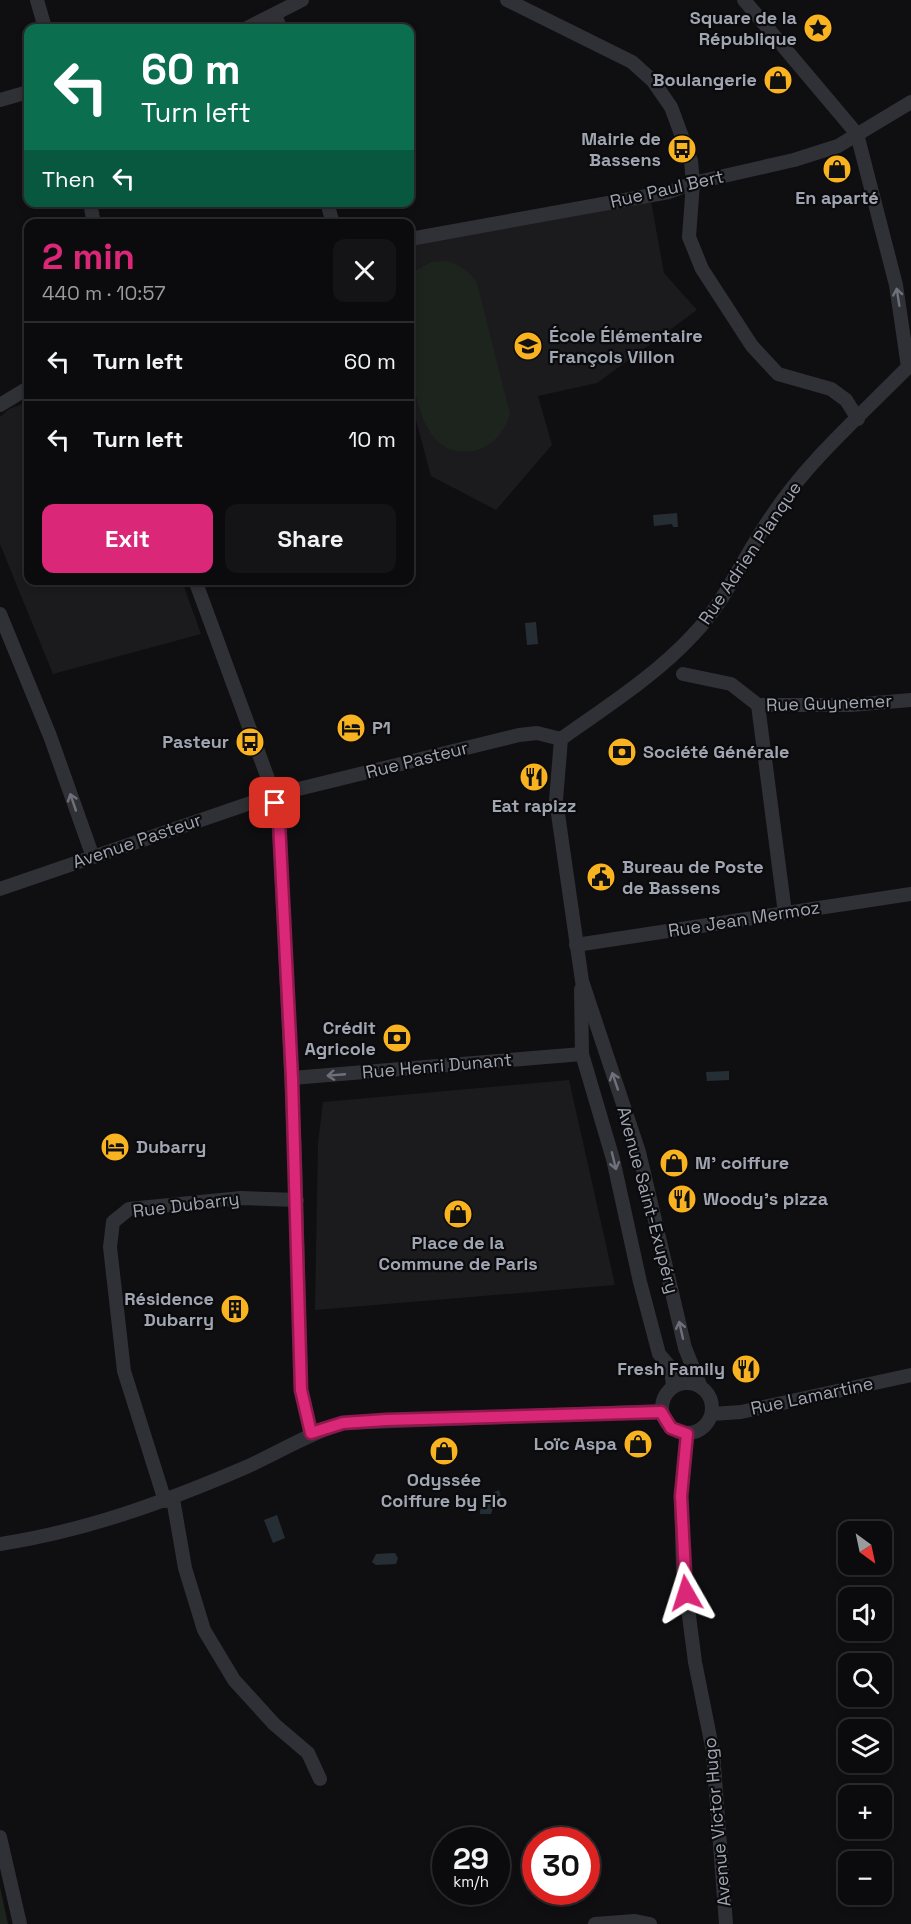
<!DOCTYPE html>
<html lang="en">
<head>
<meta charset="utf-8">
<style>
	body { margin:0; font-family:"Space Grotesk",sans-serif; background:#141416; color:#f1f3f6; height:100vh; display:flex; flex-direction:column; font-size:22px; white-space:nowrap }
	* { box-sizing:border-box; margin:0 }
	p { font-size:20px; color:#9a9b9d }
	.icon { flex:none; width:33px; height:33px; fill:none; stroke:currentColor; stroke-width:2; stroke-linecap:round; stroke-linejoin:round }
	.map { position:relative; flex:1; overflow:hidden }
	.sheet { position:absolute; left:24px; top:219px; width:390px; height:366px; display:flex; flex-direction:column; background:#0b0b0d; border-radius:12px; box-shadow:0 3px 9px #0003,0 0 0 2px #2b2b2e }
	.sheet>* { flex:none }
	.top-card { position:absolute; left:24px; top:24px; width:390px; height:183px; border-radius:12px; box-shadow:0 3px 9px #0003,0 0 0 2px #2b2b2e; background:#0b6e4f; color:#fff; overflow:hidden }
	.needle { width:39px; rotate:147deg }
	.fabs { position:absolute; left:838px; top:1521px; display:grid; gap:12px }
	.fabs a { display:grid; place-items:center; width:54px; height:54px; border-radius:12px; background:#0b0b0d; box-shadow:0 3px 9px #0003,0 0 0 2px #2b2b2e; font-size:30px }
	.speed { position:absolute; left:432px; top:1827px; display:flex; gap:12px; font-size:30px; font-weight:700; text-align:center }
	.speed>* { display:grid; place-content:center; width:78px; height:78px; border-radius:50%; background:#0b0b0d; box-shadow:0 3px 9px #0003,0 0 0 2px #2b2b2e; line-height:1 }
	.speed small { font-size:15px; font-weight:400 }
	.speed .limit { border:9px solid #d22; background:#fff; color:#111 }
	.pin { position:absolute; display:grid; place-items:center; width:51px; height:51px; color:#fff; margin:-26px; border-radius:12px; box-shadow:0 3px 9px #0006 }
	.me { position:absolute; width:66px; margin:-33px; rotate:354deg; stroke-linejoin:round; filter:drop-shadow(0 0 4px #0008) }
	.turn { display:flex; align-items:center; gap:21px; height:126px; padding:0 18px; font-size:27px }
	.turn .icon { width:78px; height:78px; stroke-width:2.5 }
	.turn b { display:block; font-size:42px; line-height:51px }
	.then { display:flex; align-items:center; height:57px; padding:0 18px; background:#0003; gap:12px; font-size:22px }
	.round { display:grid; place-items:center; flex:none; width:63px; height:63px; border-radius:12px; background:#141416 }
	.summary { display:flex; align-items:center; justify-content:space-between; height:102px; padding:0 18px }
	h1 { font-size:36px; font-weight:800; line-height:45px; color:#db2777 }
	.cta { display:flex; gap:12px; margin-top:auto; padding:12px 18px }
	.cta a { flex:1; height:69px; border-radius:12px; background:#db2777; color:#fff; font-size:24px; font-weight:800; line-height:69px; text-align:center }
	.cta a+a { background:#141416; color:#f1f3f6 }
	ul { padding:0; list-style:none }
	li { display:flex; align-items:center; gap:18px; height:78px; padding:0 18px; border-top:2px solid #2b2b2e }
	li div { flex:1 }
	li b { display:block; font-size:22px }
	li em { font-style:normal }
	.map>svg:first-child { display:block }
	.built { fill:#1b1b1e }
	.green { fill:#1c241d }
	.water { fill:#262e35 }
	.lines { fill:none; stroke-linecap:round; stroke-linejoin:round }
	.minor { stroke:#303136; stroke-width:14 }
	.oneway { stroke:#6e717a }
	.route-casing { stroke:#8e194d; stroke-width:15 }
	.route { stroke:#db2777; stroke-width:10 }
	.labels { text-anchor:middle; stroke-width:4.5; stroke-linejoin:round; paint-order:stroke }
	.poi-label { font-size:18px; font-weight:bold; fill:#a0a5b2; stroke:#0b0a0c; text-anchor:end }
	.street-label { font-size:18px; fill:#a0a5b2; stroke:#0b0a0c }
</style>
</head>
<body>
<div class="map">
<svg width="911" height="1924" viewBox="0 0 911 1924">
	<rect width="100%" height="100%" fill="#0f0f11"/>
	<g class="built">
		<path d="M 651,201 L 664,273 L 697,310 L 597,383 L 538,396 L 552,445 L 496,510 L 431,476 L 410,398 L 410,243 Z"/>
		<path d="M 28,402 L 28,580 L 182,581 L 201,634 L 53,674 L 0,544 L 0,417 L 9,409 Z"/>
		<path d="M 569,1080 L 615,1285 L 315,1310 L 318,1143 L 323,1102 Z"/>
	</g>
	<g class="green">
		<path d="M 446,261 C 460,265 469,271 477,283 L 510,414 C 504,432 493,447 473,451 C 400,464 409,317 410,274 L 431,262 Z"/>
		<path d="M 0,1887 L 8,1924 L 0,1924 Z"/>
	</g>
	<g class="water">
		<path d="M 677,513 L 678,527 L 673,527 L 672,524 L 654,526 L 653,515 Z"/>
		<path d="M 536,622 L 538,644 L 527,645 L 525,623 Z"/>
		<path d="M 729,1071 L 729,1080 L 707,1081 L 706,1072 Z"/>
		<path d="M 499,1490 L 502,1500 L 495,1503 L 491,1514 L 480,1514 C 480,1502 488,1494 499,1490 Z"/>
		<path d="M 277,1515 L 285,1538 L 273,1543 L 264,1520 Z"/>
		<path d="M 395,1553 L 398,1558 L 396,1564 L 376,1565 L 372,1562 L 376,1554 Z"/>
	</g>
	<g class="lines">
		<g class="minor">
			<path d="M 37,0 L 45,28"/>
			<path d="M 507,0 L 632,62 L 653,81 L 671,107 L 691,161 L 693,183 L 689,237 L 702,269 L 752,346 L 778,374 L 831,389 L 846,400 L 858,419"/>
			<path d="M 275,14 L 280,28"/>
			<path d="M 247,28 L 302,0"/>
			<path d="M 0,100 L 28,92"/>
			<path d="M 90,202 L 94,224"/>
			<path d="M 327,202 L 333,224"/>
			<path d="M 410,239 L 669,192 L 693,183 L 794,160 L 838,146 L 911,102"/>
			<path d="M 0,405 L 28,388"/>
			<path d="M 195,580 L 274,795 L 279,822 L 295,1157 L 301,1390 L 311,1433"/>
			<path d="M 0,614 L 50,736 L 93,857"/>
			<path d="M 683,674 L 731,684 L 758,705 L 851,705 L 911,700"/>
			<path d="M 758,705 L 785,913"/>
			<path d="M 561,739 C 606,707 655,676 693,635 C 727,600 745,553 773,514 C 810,459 862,414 908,367 L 896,285 L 857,134 L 744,0"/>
			<path d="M 561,739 L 556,800 L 582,981 L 639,1152 L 685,1348 L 700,1385"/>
			<path d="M 0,889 L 274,795 L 519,735 L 537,733 L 561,739"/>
			<path d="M 576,945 L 911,894"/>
			<path d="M 581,989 L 582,1054 L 613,1159 L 640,1282 L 659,1354 L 671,1368 L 673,1386"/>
			<path d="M 292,1078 L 582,1054"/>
			<circle cx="687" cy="1408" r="25"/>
			<path d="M 712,1414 L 741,1412 L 911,1375"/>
			<path d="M 687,1434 L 681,1496 L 683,1570 L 695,1662 L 713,1752 L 726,1924"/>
			<path d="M 173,1499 L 185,1568 L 204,1630 L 234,1680 L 274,1724 L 308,1753 L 320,1779"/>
			<path d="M 165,1501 L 124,1371 L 110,1247 L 113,1222 L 129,1209 L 241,1198 L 297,1200"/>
			<path d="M 0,1544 C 85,1531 165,1502 244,1468 C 278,1453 307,1434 343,1423 L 661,1411"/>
			<path d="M 0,1837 L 20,1924"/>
			<path d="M 595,1924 L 635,1921 L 650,1924"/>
		</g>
	</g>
	<defs><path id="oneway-shaft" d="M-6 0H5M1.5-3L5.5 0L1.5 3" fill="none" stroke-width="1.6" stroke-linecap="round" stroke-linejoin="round" transform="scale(1.5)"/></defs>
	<g class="oneway">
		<use href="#oneway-shaft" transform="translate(898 297) rotate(-99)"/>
		<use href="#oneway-shaft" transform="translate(73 802) rotate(-109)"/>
		<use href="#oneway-shaft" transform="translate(336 1075) rotate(175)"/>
		<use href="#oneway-shaft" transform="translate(615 1081) rotate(-109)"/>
		<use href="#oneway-shaft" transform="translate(614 1161) rotate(76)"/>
		<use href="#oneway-shaft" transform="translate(681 1330) rotate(-103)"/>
	</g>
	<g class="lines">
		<g class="route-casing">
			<path id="route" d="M 275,803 L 279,822 L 292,1078 L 301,1390 L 311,1433 L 343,1423 L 386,1420 L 661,1412 L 671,1428 L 687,1434 L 681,1496 L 686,1593"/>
		</g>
		<use href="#route" class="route"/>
	</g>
	<defs>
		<g id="sight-disc" transform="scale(1.5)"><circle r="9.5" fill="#f9b320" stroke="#0b0a0c"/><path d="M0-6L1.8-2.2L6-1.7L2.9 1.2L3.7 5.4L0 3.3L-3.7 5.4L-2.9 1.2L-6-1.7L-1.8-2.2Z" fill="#111"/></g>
		<g id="shop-disc" transform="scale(1.5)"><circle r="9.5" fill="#f9b320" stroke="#0b0a0c"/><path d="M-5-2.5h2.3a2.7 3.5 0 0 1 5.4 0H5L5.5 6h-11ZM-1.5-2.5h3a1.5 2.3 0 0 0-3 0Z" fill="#111"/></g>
		<g id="bus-disc" transform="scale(1.5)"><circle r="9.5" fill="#f9b320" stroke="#0b0a0c"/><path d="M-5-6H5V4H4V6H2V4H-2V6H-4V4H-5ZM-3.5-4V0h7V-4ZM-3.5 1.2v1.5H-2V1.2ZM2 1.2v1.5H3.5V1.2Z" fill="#111"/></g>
		<g id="school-disc" transform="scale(1.5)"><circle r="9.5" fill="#f9b320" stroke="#0b0a0c"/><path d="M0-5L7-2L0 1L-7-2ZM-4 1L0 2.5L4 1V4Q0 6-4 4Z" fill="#111"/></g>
		<g id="hotel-disc" transform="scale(1.5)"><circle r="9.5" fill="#f9b320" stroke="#0b0a0c"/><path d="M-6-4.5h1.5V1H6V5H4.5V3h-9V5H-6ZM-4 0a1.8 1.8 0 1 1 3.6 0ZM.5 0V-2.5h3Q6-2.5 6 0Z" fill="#111"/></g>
		<g id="bank-disc" transform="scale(1.5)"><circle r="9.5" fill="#f9b320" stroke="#0b0a0c"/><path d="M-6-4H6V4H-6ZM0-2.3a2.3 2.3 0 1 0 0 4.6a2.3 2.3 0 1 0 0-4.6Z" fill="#111"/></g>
		<g id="restaurant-disc" transform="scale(1.5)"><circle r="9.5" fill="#f9b320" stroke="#0b0a0c"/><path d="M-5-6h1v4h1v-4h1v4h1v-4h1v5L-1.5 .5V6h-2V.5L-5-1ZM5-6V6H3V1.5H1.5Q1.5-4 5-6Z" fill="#111"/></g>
		<g id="civic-disc" transform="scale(1.5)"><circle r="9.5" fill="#f9b320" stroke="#0b0a0c"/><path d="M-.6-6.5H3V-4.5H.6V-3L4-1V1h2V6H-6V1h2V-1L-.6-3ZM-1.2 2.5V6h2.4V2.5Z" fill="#111"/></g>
		<g id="building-disc" transform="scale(1.5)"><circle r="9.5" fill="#f9b320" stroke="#0b0a0c"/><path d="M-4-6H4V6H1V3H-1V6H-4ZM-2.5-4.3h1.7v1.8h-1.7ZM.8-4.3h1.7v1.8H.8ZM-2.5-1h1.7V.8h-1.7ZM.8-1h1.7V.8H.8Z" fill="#111"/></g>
	</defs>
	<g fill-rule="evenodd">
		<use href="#sight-disc" x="818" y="28"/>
		<use href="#shop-disc" x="778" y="80"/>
		<use href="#bus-disc" x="682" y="149"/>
		<use href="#shop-disc" x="837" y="169"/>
		<use href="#school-disc" x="528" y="346"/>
		<use href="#hotel-disc" x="351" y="728"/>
		<use href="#bus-disc" x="250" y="742"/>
		<use href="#bank-disc" x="622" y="752"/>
		<use href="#restaurant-disc" x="534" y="777"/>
		<use href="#civic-disc" x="601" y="877"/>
		<use href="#bank-disc" x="397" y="1038"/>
		<use href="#hotel-disc" x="115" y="1147"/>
		<use href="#shop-disc" x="674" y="1163"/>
		<use href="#restaurant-disc" x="682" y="1199"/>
		<use href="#shop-disc" x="458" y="1214"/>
		<use href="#building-disc" x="235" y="1309"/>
		<use href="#restaurant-disc" x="746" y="1369"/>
		<use href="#shop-disc" x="638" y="1444"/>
		<use href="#shop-disc" x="444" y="1451"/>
	</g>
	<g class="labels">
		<g class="poi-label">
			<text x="797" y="24">Square de la<tspan x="797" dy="21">République</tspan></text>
			<text x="757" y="86">Boulangerie</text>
			<text x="661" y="145">Mairie de<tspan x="661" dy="21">Bassens</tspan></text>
			<text x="837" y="204" text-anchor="middle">En aparté</text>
			<text x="549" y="342" text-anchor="start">École Élémentaire<tspan x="549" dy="21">François Villon</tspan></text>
			<text x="372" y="734" text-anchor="start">P1</text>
			<text x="229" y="748">Pasteur</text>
			<text x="643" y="758" text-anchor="start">Société Générale</text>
			<text x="534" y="812" text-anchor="middle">Eat rapizz</text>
			<text x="622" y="873" text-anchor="start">Bureau de Poste<tspan x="622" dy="21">de Bassens</tspan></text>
			<text x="376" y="1034">Crédit<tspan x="376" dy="21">Agricole</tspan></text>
			<text x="136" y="1153" text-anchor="start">Dubarry</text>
			<text x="695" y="1169" text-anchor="start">M' coiffure</text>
			<text x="703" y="1205" text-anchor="start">Woody's pizza</text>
			<text x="458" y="1249" text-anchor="middle">Place de la<tspan x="458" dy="21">Commune de Paris</tspan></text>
			<text x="214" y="1305">Résidence<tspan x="214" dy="21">Dubarry</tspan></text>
			<text x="725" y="1375">Fresh Family</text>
			<text x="617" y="1450">Loïc Aspa</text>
			<text x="444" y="1486" text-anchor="middle">Odyssée<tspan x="444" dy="21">Coiffure by Flo</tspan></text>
		</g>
		<g class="street-label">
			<text transform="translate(667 189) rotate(-13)" y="6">Rue Paul Bert</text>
			<text transform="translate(750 553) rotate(-56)" y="6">Rue Adrien Planque</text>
			<text transform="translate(829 703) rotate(-2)" y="6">Rue Guynemer</text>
			<text transform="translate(417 760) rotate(-14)" y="6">Rue Pasteur</text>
			<text transform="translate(137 841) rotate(-19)" y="6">Avenue Pasteur</text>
			<text transform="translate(744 919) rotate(-9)" y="6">Rue Jean Mermoz</text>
			<text transform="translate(437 1066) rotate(-5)" y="6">Rue Henri Dunant</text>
			<text transform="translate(648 1200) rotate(75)" y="6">Avenue Saint-Exupéry</text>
			<text transform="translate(186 1205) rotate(-7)" y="6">Rue Dubarry</text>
			<text transform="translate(812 1396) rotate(-12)" y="6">Rue Lamartine</text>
			<text transform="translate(717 1822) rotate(-95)" y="6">Avenue Victor Hugo</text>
		</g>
	</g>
</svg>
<div class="fabs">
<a><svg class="needle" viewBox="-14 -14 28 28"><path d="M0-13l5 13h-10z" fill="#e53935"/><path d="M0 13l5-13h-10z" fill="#9a9b9d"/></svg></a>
<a><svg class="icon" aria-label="sound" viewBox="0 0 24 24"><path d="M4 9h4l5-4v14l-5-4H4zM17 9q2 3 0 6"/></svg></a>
<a><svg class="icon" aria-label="search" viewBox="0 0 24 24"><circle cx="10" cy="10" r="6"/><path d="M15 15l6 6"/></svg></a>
<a><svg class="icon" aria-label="layers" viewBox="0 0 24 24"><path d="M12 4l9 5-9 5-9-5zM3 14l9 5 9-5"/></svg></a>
<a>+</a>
<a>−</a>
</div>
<div class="speed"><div>29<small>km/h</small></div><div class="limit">30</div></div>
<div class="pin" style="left:275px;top:803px;background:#d93025"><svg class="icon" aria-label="arrive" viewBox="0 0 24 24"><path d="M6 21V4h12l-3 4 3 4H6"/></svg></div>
<svg class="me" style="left:686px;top:1593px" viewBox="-20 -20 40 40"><path d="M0-17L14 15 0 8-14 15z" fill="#db2777" stroke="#fff" stroke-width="4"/></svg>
<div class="top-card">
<div class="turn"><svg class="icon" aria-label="left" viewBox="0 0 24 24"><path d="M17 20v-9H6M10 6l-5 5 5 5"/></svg><div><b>60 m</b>Turn left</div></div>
<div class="then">Then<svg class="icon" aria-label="left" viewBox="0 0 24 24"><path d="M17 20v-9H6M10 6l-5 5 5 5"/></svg></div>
</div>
<section class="sheet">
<div class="summary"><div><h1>2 min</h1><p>440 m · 10:57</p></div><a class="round"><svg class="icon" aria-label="close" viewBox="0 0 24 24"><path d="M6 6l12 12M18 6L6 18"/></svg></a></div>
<ul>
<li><svg class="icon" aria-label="left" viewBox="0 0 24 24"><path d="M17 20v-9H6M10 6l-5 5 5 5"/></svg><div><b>Turn left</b></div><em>60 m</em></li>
<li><svg class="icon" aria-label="left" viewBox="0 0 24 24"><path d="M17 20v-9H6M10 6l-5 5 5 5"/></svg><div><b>Turn left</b></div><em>10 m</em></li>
</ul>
<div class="cta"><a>Exit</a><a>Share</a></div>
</section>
</div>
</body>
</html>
